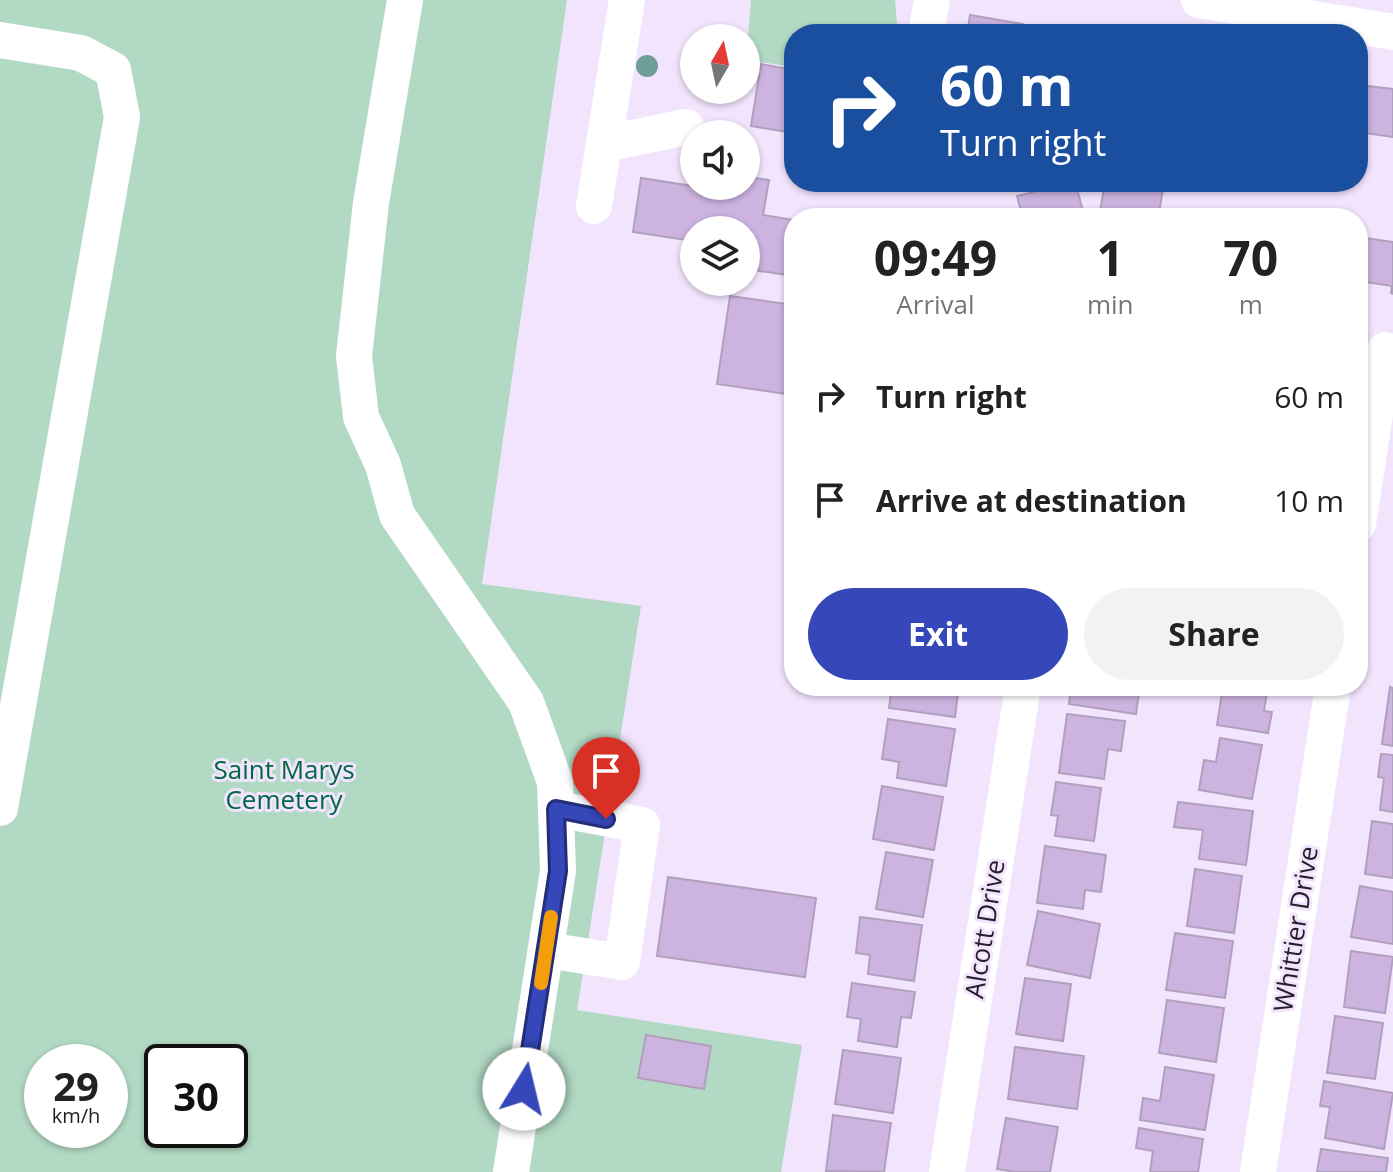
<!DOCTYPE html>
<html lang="en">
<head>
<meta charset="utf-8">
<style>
	body { margin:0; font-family:"Open Sans",sans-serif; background:#f2f2f2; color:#222; height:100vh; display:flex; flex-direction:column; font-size:30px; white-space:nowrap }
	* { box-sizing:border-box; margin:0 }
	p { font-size:26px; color:#767676 }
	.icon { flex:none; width:44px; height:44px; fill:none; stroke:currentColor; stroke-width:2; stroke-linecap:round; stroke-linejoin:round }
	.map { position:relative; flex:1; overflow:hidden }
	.drawer { position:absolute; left:784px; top:208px; width:584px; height:488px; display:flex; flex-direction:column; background:#fff; border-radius:32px; box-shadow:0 2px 6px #0004 }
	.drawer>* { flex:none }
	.banner { position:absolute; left:784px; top:24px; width:584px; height:168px; border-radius:32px; box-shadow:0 2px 6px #0004; background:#1a4fa0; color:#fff; overflow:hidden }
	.needle { width:52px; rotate:9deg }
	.buttons { position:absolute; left:680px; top:24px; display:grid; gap:16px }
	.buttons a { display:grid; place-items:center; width:80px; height:80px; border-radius:50%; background:#fff; box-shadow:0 2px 6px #0004; font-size:40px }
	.speed { position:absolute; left:24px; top:1044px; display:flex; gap:16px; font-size:40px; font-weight:700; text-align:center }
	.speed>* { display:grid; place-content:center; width:104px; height:104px; border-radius:50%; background:#fff; box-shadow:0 2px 6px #0004; line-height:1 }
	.speed small { font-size:20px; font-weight:400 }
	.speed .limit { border:4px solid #111; border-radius:12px; background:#fff; color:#111 }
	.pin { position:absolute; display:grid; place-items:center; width:68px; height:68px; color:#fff; margin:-82px -34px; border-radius:50% 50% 50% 0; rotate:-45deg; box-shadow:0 0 8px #0007 }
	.pin .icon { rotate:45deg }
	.me { position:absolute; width:88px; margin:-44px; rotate:9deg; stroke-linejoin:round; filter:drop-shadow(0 0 6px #0008) }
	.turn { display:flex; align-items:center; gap:28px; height:168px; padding:0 24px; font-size:36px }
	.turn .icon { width:104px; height:104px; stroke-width:2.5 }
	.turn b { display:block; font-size:56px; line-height:68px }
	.eta { display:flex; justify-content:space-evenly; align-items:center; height:136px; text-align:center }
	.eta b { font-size:48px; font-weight:700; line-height:56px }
	.cta { display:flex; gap:16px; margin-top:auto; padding:16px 24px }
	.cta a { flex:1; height:92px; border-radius:48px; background:#3547b9; color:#fff; font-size:32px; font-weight:700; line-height:92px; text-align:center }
	.cta a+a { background:#f2f2f2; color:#222 }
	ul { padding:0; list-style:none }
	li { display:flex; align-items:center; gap:24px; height:104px; padding:0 24px }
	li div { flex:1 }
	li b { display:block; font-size:30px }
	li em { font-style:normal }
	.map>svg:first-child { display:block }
	.green { fill:#b2d9c4; fill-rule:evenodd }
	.building { fill:#cdb3e0; stroke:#b1a0bd; stroke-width:2 }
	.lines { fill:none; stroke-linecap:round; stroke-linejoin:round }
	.minor { stroke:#fff; stroke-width:36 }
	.tree { fill:#6d9f98 }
	.route-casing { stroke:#222e78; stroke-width:20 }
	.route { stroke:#3547b9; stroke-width:14 }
	.slow { stroke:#f59e0b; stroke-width:14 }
	.labels { text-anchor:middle; stroke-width:6; stroke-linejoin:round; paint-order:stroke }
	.park-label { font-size:26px; fill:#016745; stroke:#f2e4fd }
	.street-label { font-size:26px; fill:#261f2a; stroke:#f2e4fd }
</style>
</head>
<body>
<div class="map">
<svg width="1393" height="1172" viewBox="0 0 1393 1172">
	<rect width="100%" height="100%" fill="#f2e4fd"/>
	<g class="green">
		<path d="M 0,0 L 567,0 L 482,584 L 641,606 L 577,1010 L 802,1045 L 781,1172 L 0,1172 ZM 42,1062 L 110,1062 L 110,1130 L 42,1130 ZM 162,1062 L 230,1062 L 230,1130 L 162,1130 Z"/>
		<path d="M 751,0 L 895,0 L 898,34 L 794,34 L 794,67 L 746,60 Z"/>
	</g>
	<g class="building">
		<path d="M 970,15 L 1023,24 L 1022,34 L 967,34 Z"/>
		<path d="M 761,64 L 794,70 L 794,158 L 789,157 L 793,133 L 751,126 Z"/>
		<path d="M 1359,85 L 1393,89 L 1393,137 L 1358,132 Z"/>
		<path d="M 746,170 L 754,171 L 753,178 L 769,180 L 763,215 L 794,220 L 794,276 L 746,269 L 746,230 L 694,230 L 694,260 L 691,260 L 693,241 L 633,232 L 641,178 L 705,188 L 746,186 Z"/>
		<path d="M 1075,182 L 1085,218 L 1023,218 L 1017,196 Z"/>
		<path d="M 1105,182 L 1163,189 L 1158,218 L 1099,218 Z"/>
		<path d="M 1365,238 L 1393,242 L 1393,294 L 1391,293 L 1392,286 L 1359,281 Z"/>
		<path d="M 730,296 L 794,305 L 794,395 L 717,384 Z"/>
		<path d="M 892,686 L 959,686 L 955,717 L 889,708 Z"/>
		<path d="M 1071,686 L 1140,686 L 1136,714 L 1069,704 Z"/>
		<path d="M 1223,686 L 1268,686 L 1264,711 L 1272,712 L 1268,733 L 1217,725 Z"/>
		<path d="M 1390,687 L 1393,688 L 1393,746 L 1382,744 Z"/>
		<path d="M 1067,714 L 1125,721 L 1121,751 L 1108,749 L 1104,779 L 1059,773 Z"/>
		<path d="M 888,719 L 955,729 L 946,786 L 897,778 L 899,762 L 882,759 Z"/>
		<path d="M 1220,738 L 1262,745 L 1252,799 L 1199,790 L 1204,760 L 1216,762 Z"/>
		<path d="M 1381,754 L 1393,755 L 1393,812 L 1380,810 L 1384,778 L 1378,777 Z"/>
		<path d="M 1056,782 L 1101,788 L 1094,841 L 1055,836 L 1058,816 L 1051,815 Z"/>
		<path d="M 882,786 L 943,797 L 934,850 L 873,839 Z"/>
		<path d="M 1178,802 L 1253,811 L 1246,865 L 1199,859 L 1203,830 L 1174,827 Z"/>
		<path d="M 1372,821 L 1393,824 L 1393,878 L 1365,874 Z"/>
		<path d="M 1045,846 L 1106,855 L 1101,892 L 1085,890 L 1083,909 L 1037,903 Z"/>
		<path d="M 886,852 L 933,860 L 923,917 L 876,909 Z"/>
		<path d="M 1195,869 L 1242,876 L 1234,933 L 1187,926 Z"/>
		<path d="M 668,877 L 816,898 L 805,977 L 657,956 Z"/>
		<path d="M 1360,886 L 1393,892 L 1393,944 L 1351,937 Z"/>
		<path d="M 1038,911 L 1100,924 L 1090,978 L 1027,965 Z"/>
		<path d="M 860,917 L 922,925 L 914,981 L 868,974 L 870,955 L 856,953 Z"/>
		<path d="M 1175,933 L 1233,941 L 1225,998 L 1166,990 Z"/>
		<path d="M 1351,951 L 1393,957 L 1385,1013 L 1344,1007 Z"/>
		<path d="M 1025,978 L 1071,984 L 1063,1041 L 1016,1034 Z"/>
		<path d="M 852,983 L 915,992 L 911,1018 L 901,1017 L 897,1047 L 858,1041 L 861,1019 L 847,1017 Z"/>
		<path d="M 1167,1000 L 1224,1008 L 1216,1062 L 1159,1053 Z"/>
		<path d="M 1335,1016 L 1383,1023 L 1375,1079 L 1327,1073 Z"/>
		<path d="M 646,1035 L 711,1046 L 704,1089 L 638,1078 Z"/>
		<path d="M 1015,1047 L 1084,1056 L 1077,1109 L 1008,1099 Z"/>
		<path d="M 843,1050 L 901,1058 L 893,1113 L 835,1104 Z"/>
		<path d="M 1165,1067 L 1214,1075 L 1205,1130 L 1140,1120 L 1143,1098 L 1160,1101 Z"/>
		<path d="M 1324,1081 L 1393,1093 L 1384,1149 L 1325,1138 L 1330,1107 L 1320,1106 Z"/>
		<path d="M 833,1115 L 891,1123 L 884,1172 L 826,1171 Z"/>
		<path d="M 1006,1118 L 1058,1127 L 1050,1172 L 1015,1172 L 997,1169 Z"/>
		<path d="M 1139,1128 L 1203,1139 L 1198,1172 L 1150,1172 L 1153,1151 L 1136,1148 Z"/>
		<path d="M 1321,1149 L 1388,1158 L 1386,1172 L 1317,1172 Z"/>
	</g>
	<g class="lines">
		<g class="minor">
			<path d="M 405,0 L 371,203 L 354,356 L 361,417 L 383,465 L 397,515 L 526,702 L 555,782 L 558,871 L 511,1172"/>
			<path d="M 1199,0 L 1393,32"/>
			<path d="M 926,34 L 932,0"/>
			<path d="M 0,40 L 81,53 L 113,70 L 122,117 L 0,808"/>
			<path d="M 604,144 L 686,127"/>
			<path d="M 594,206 L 627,0"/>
			<path d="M 1358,524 L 1385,350"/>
			<path d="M 546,950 L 622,962 L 642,825 L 556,809"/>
			<path d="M 947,1172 L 1023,686"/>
			<path d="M 1258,1172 L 1333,686"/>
		</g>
	</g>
	<circle class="tree" cx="647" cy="66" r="11"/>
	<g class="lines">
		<g class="route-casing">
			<path id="route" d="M 524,1089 L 558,871 L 556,809 L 606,819"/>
		</g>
		<use href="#route" class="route"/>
		<path class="slow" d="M 541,983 L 551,917"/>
	</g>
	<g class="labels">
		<g class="park-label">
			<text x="284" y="779">Saint Marys<tspan x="284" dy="30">Cemetery</tspan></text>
		</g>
		<g class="street-label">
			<text transform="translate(985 929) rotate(-81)" y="9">Alcott Drive</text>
			<text transform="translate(1296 929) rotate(-81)" y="9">Whittier Drive</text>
		</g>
	</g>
</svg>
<div class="buttons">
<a><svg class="needle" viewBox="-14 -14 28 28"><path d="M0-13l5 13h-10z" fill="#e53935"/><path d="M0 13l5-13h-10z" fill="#767676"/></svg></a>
<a><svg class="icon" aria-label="sound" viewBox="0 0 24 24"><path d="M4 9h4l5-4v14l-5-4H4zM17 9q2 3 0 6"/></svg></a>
<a><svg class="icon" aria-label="layers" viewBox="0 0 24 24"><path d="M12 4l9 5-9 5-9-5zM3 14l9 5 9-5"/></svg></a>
</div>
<div class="speed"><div>29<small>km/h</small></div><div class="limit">30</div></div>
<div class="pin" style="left:606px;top:819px;background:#d93025"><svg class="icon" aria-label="arrive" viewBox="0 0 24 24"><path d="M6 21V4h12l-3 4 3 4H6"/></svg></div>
<svg class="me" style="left:524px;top:1089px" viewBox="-20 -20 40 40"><circle r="19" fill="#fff"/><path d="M0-13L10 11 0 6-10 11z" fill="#3547b9"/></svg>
<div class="banner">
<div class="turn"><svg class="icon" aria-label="right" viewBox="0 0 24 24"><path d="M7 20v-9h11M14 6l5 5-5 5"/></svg><div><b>60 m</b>Turn right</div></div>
</div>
<section class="drawer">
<div class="eta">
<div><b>09:49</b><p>Arrival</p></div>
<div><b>1</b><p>min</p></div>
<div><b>70</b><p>m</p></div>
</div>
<ul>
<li><svg class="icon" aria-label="right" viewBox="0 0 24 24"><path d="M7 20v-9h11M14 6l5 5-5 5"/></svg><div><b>Turn right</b></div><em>60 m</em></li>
<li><svg class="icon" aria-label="arrive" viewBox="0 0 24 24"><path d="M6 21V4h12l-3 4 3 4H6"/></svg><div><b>Arrive at destination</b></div><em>10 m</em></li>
</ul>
<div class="cta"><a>Exit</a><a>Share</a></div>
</section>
</div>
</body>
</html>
